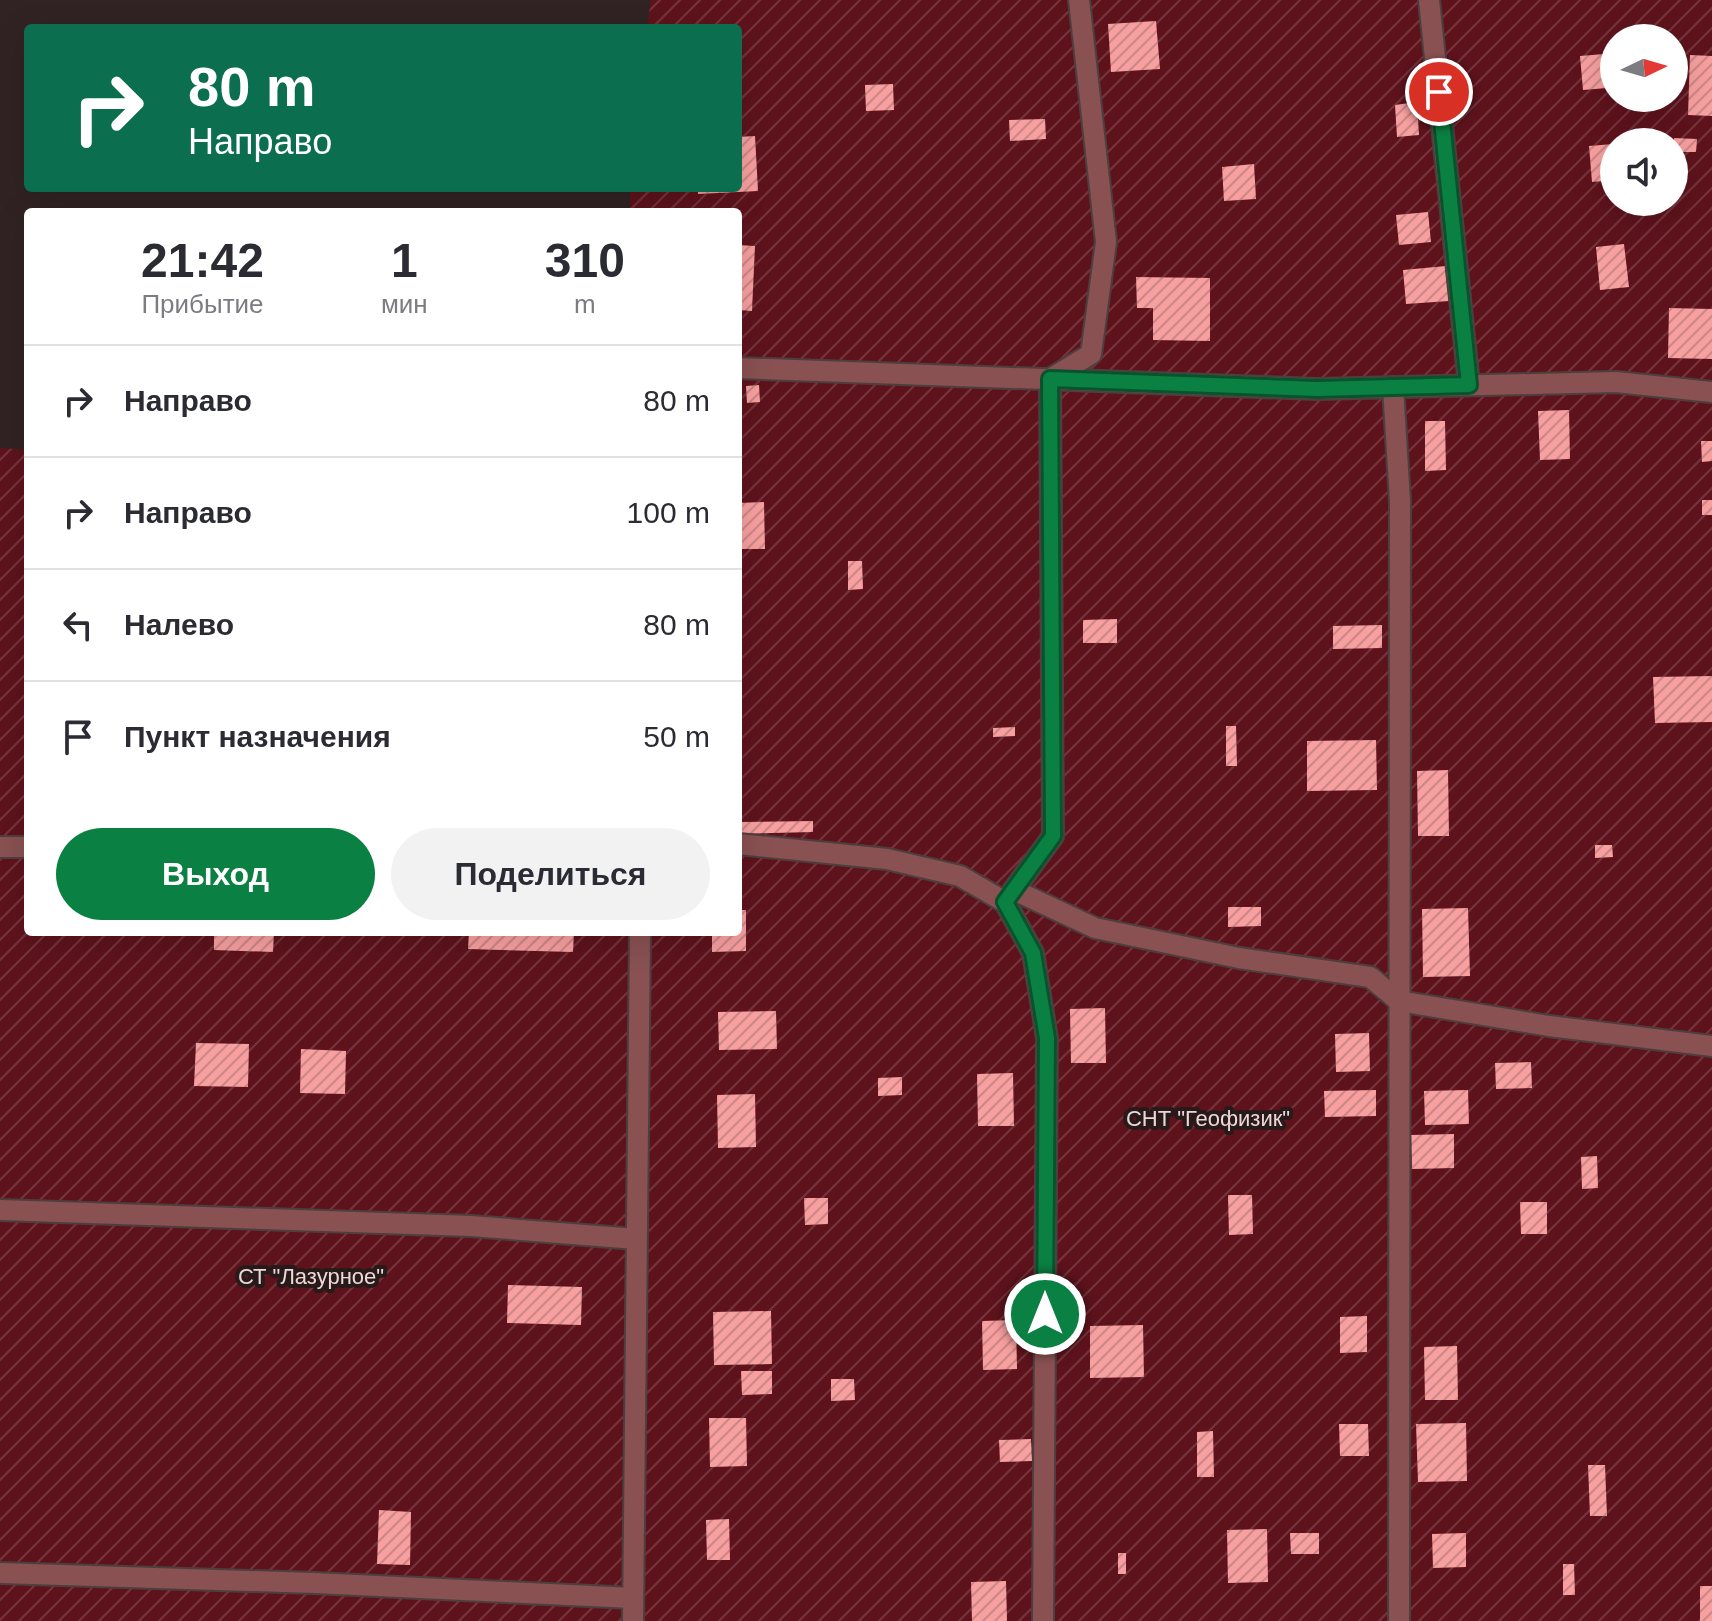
<!DOCTYPE html>
<html lang="ru">
<head>
<meta charset="utf-8">
<style>
	body { margin:0; font-family:Arial,sans-serif; background:#f2f2f3; color:#2b2b33; height:100vh; display:flex; flex-direction:column; font-size:30px; white-space:nowrap }
	* { box-sizing:border-box; margin:0 }
	p { font-size:26px; color:#7c7c81 }
	.icon { flex:none; width:44px; height:44px; fill:none; stroke:currentColor; stroke-width:2; stroke-linecap:round; stroke-linejoin:round }
	.map { position:relative; flex:1; overflow:hidden }
	.drawer { position:absolute; left:24px; top:208px; width:718px; height:728px; display:flex; flex-direction:column; background:#fff; border-radius:8px; box-shadow:0 8px 32px #0002 }
	.drawer>* { flex:none }
	.hud { position:absolute; left:24px; top:24px; width:718px; height:168px; border-radius:8px; box-shadow:0 8px 32px #0002; background:#0b6e4f; color:#fff; overflow:hidden }
	.needle { width:52px; rotate:85deg }
	.fabs { position:absolute; left:1600px; top:24px; display:grid; gap:16px }
	.fabs a { display:grid; place-items:center; width:88px; height:88px; border-radius:50%; background:#fff; box-shadow:0 8px 32px #0002; font-size:40px }
	.pin { position:absolute; display:grid; place-items:center; width:68px; height:68px; color:#fff; margin:-34px; border:4px solid #fff; border-radius:50%; box-shadow:0 2px 8px #0007 }
	.me { position:absolute; width:88px; margin:-44px; rotate:0deg; stroke-linejoin:round; filter:drop-shadow(0 0 6px #0008) }
	.turn { display:flex; align-items:center; gap:28px; height:168px; padding:0 32px; font-size:36px }
	.turn .icon { width:104px; height:104px; stroke-width:2.5 }
	.turn b { display:block; font-size:56px; line-height:68px }
	.eta { display:flex; justify-content:space-evenly; align-items:center; height:136px; text-align:center }
	.eta b { font-size:48px; font-weight:700; line-height:56px }
	.button { display:flex; gap:16px; margin-top:auto; padding:16px 32px }
	.button a { flex:1; height:92px; border-radius:48px; background:#0b8043; color:#fff; font-size:32px; font-weight:700; line-height:92px; text-align:center }
	.button a+a { background:#f2f2f3; color:#2b2b33 }
	ul { padding:0; list-style:none }
	li { display:flex; align-items:center; gap:24px; height:112px; padding:0 32px; border-top:2px solid #e1e1e2 }
	li div { flex:1 }
	li b { display:block; font-size:30px }
	li em { font-style:normal }
	.map>svg:first-child { display:block }
	.garden { fill:url(#garden-furrows); fill-rule:evenodd }
	.building { fill:url(#building-hatch) }
	.lines { fill:none; stroke-linecap:round; stroke-linejoin:round }
	.service-casing { stroke:#4d3f3f; stroke-width:24 }
	.minor-casing { stroke:#4d3f3f; stroke-width:24 }
	.service { stroke:#895152; stroke-width:20 }
	.minor { stroke:#895152; stroke-width:20 }
	.route-casing { stroke:#07532c; stroke-width:20 }
	.route { stroke:#0b8043; stroke-width:14 }
	.labels { text-anchor:middle; stroke-width:8; stroke-linejoin:round; paint-order:stroke }
	.park-label { font-size:22px; fill:#f0d7d6; stroke:#271a1a }
</style>
</head>
<body>
<div class="map">
<svg width="1712" height="1621" viewBox="0 0 1712 1621">
	<defs>
		<pattern id="garden-furrows" width="10" height="10" patternUnits="userSpaceOnUse" patternTransform="scale(2)"><rect width="10" height="10" fill="#5e131c"/><path d="M-1 1l2-2M0 10L10 0M9 11l2-2" fill="none" stroke="#75343c"/></pattern>
		<pattern id="building-hatch" width="6" height="6" patternUnits="userSpaceOnUse" patternTransform="scale(2)"><rect width="6" height="6" fill="#f89f9f"/><path d="M-1 1l2-2M0 6l6-6M5 7l2-2" fill="none" stroke="#cb8787"/></pattern>
	</defs>
	<rect width="100%" height="100%" fill="#312323"/>
	<path class="garden" d="M 651,0 L 1712,0 L 1712,1621 L 0,1621 L 0,448 L 28,450 L 28,932 L 738,932 L 738,212 L 630,212 L 630,188 L 738,188 L 738,28 L 647,28 ZM 1614,38 L 1674,38 L 1674,98 L 1614,98 ZM 1614,142 L 1674,142 L 1674,202 L 1614,202 Z"/>
	<g class="building">
		<path d="M 1156,21 L 1160,69 L 1111,72 L 1108,24 Z"/>
		<path d="M 1604,54 L 1607,88 L 1583,90 L 1580,56 Z"/>
		<path d="M 1690,55 L 1712,56 L 1712,116 L 1688,115 Z"/>
		<path d="M 893,84 L 894,110 L 866,111 L 865,85 Z"/>
		<path d="M 1417,102 L 1419,135 L 1397,137 L 1395,105 Z"/>
		<path d="M 1045,119 L 1046,139 L 1010,141 L 1009,120 Z"/>
		<path d="M 755,136 L 758,191 L 698,194 L 698,188 L 738,188 L 738,137 Z"/>
		<path d="M 1674,138 L 1697,139 L 1696,152 L 1674,152 Z"/>
		<path d="M 1613,144 L 1614,180 L 1592,182 L 1589,146 Z"/>
		<path d="M 1254,164 L 1256,199 L 1224,201 L 1222,167 Z"/>
		<path d="M 1428,212 L 1431,242 L 1399,245 L 1396,215 Z"/>
		<path d="M 1624,244 L 1629,287 L 1600,290 L 1596,247 Z"/>
		<path d="M 738,245 L 755,246 L 752,311 L 738,310 Z"/>
		<path d="M 1446,266 L 1449,301 L 1406,304 L 1403,270 Z"/>
		<path d="M 1136,277 L 1210,278 L 1210,341 L 1153,340 L 1153,308 L 1137,308 Z"/>
		<path d="M 1669,308 L 1712,309 L 1712,359 L 1668,358 Z"/>
		<path d="M 759,385 L 760,402 L 747,403 L 746,386 Z"/>
		<path d="M 1569,410 L 1570,459 L 1540,460 L 1538,411 Z"/>
		<path d="M 1425,421 L 1445,421 L 1446,470 L 1425,471 Z"/>
		<path d="M 1701,441 L 1712,441 L 1712,461 L 1702,462 Z"/>
		<rect x="1702" y="500" width="10" height="15"/>
		<path d="M 764,502 L 765,549 L 738,549 L 738,503 Z"/>
		<path d="M 848,561 L 862,561 L 863,589 L 848,590 Z"/>
		<path d="M 1117,619 L 1117,643 L 1083,643 L 1083,620 Z"/>
		<path d="M 1382,625 L 1382,648 L 1333,649 L 1333,626 Z"/>
		<path d="M 1712,676 L 1712,722 L 1655,723 L 1653,677 Z"/>
		<path d="M 1226,726 L 1236,726 L 1237,766 L 1226,766 Z"/>
		<path d="M 1015,727 L 1015,736 L 993,737 L 993,728 Z"/>
		<path d="M 1376,740 L 1377,790 L 1307,791 L 1307,741 Z"/>
		<path d="M 1448,770 L 1449,836 L 1418,836 L 1417,771 Z"/>
		<path d="M 813,821 L 813,832 L 738,834 L 738,822 Z"/>
		<path d="M 1595,845 L 1612,845 L 1613,857 L 1595,858 Z"/>
		<path d="M 1228,907 L 1261,907 L 1261,926 L 1228,927 Z"/>
		<path d="M 1468,908 L 1470,976 L 1423,977 L 1422,909 Z"/>
		<path d="M 738,910 L 746,910 L 746,951 L 712,952 L 712,932 L 738,932 Z"/>
		<path d="M 214,932 L 274,932 L 273,952 L 214,950 Z"/>
		<path d="M 469,932 L 574,932 L 573,952 L 468,949 Z"/>
		<path d="M 1105,1008 L 1106,1063 L 1071,1063 L 1070,1009 Z"/>
		<path d="M 776,1011 L 777,1049 L 719,1050 L 718,1012 Z"/>
		<path d="M 1369,1033 L 1370,1071 L 1336,1072 L 1335,1034 Z"/>
		<path d="M 196,1043 L 249,1044 L 248,1087 L 194,1086 Z"/>
		<path d="M 301,1049 L 346,1051 L 345,1094 L 300,1093 Z"/>
		<path d="M 1531,1062 L 1532,1088 L 1496,1089 L 1495,1063 Z"/>
		<path d="M 1013,1073 L 1014,1126 L 978,1126 L 977,1074 Z"/>
		<path d="M 902,1077 L 902,1095 L 878,1096 L 878,1078 Z"/>
		<path d="M 1376,1090 L 1376,1116 L 1325,1117 L 1324,1091 Z"/>
		<path d="M 1468,1090 L 1469,1124 L 1425,1125 L 1424,1091 Z"/>
		<path d="M 755,1094 L 756,1147 L 718,1148 L 717,1095 Z"/>
		<path d="M 1454,1134 L 1454,1168 L 1412,1169 L 1411,1135 Z"/>
		<path d="M 1597,1156 L 1598,1188 L 1582,1189 L 1581,1157 Z"/>
		<path d="M 1228,1195 L 1252,1195 L 1253,1234 L 1229,1235 Z"/>
		<path d="M 804,1198 L 828,1198 L 828,1224 L 805,1225 Z"/>
		<path d="M 1520,1202 L 1547,1202 L 1547,1234 L 1521,1234 Z"/>
		<path d="M 508,1285 L 582,1287 L 581,1325 L 507,1323 Z"/>
		<path d="M 771,1311 L 772,1364 L 714,1365 L 713,1312 Z"/>
		<path d="M 1367,1316 L 1367,1352 L 1340,1353 L 1340,1317 Z"/>
		<path d="M 1016,1320 L 1017,1369 L 983,1370 L 982,1321 Z"/>
		<path d="M 1143,1325 L 1144,1377 L 1090,1378 L 1090,1326 Z"/>
		<path d="M 1457,1346 L 1458,1400 L 1425,1400 L 1424,1347 Z"/>
		<path d="M 741,1371 L 772,1371 L 772,1394 L 742,1395 Z"/>
		<path d="M 831,1379 L 854,1379 L 855,1400 L 831,1401 Z"/>
		<path d="M 709,1418 L 746,1418 L 747,1466 L 710,1467 Z"/>
		<path d="M 1466,1423 L 1467,1481 L 1418,1482 L 1416,1424 Z"/>
		<path d="M 1339,1424 L 1368,1424 L 1369,1456 L 1340,1456 Z"/>
		<path d="M 1213,1431 L 1214,1477 L 1197,1477 L 1197,1432 Z"/>
		<path d="M 1031,1439 L 1032,1461 L 1000,1462 L 999,1440 Z"/>
		<path d="M 1588,1465 L 1605,1465 L 1607,1516 L 1590,1516 Z"/>
		<path d="M 379,1510 L 411,1512 L 410,1565 L 377,1564 Z"/>
		<path d="M 729,1519 L 730,1560 L 707,1560 L 706,1520 Z"/>
		<path d="M 1267,1529 L 1268,1582 L 1228,1583 L 1227,1530 Z"/>
		<path d="M 1290,1533 L 1319,1533 L 1319,1554 L 1291,1554 Z"/>
		<path d="M 1466,1533 L 1466,1567 L 1433,1568 L 1432,1534 Z"/>
		<rect x="1118" y="1553" width="8" height="21"/>
		<path d="M 1563,1564 L 1574,1564 L 1575,1595 L 1563,1595 Z"/>
		<path d="M 1006,1581 L 1007,1621 L 972,1621 L 971,1582 Z"/>
		<rect x="1700" y="1586" width="12" height="35"/>
	</g>
	<g class="lines">
		<g class="service-casing">
			<g id="service">
				<path d="M 0,847 L 28,847"/>
				<path d="M 0,1210 L 471,1226 L 636,1239"/>
				<path d="M 0,1573 L 314,1583 L 633,1598"/>
			</g>
		</g>
		<g class="minor-casing">
			<g id="minor">
				<path d="M 1429,0 L 1469,385"/>
				<path d="M 738,368 L 1317,389 L 1616,382 L 1712,392"/>
				<path d="M 1393,387 L 1400,501 L 1399,1621"/>
				<path d="M 738,844 L 887,859 L 960,876 L 1005,902 L 1033,953 L 1047,1038 L 1043,1621"/>
				<path d="M 1014,890 L 1095,928 L 1239,958 L 1370,977 L 1399,1001 L 1549,1026 L 1712,1046"/>
				<path d="M 1005,902 L 1053,836 L 1050,379 L 1091,354 L 1106,242 L 1079,0"/>
				<path d="M 633,1621 L 640,932"/>
			</g>
		</g>
		<use href="#service" class="service"/>
		<use href="#minor" class="minor"/>
	</g>
	<g class="lines">
		<g class="route-casing">
			<path id="route" d="M 1045,1314 L 1047,1038 L 1033,953 L 1005,902 L 1053,836 L 1050,379 L 1317,389 L 1469,385 L 1439,92"/>
		</g>
		<use href="#route" class="route"/>
	</g>
	<g class="labels">
		<g class="park-label">
			<text x="1208" y="1126">СНТ "Геофизик"</text>
			<text x="311" y="1284">СТ "Лазурное"</text>
		</g>
	</g>
</svg>
<div class="fabs">
<a><svg class="needle" viewBox="-14 -14 28 28"><path d="M0-13l5 13h-10z" fill="#e53935"/><path d="M0 13l5-13h-10z" fill="#7c7c81"/></svg></a>
<a><svg class="icon" aria-label="sound" viewBox="0 0 24 24"><path d="M4 9h4l5-4v14l-5-4H4zM17 9q2 3 0 6"/></svg></a>
</div>
<div class="pin" style="left:1439px;top:92px;background:#d93025"><svg class="icon" aria-label="arrive" viewBox="0 0 24 24"><path d="M6 21V4h12l-3 4 3 4H6"/></svg></div>
<svg class="me" style="left:1045px;top:1314px" viewBox="-20 -20 40 40"><circle r="17" fill="#0b8043" stroke="#fff" stroke-width="3"/><path d="M0-11L8 9 0 5-8 9z" fill="#fff"/></svg>
<div class="hud">
<div class="turn"><svg class="icon" aria-label="right" viewBox="0 0 24 24"><path d="M7 20v-9h11M14 6l5 5-5 5"/></svg><div><b>80 m</b>Направо</div></div>
</div>
<section class="drawer">
<div class="eta">
<div><b>21:42</b><p>Прибытие</p></div>
<div><b>1</b><p>мин</p></div>
<div><b>310</b><p>m</p></div>
</div>
<ul>
<li><svg class="icon" aria-label="right" viewBox="0 0 24 24"><path d="M7 20v-9h11M14 6l5 5-5 5"/></svg><div><b>Направо</b></div><em>80 m</em></li>
<li><svg class="icon" aria-label="right" viewBox="0 0 24 24"><path d="M7 20v-9h11M14 6l5 5-5 5"/></svg><div><b>Направо</b></div><em>100 m</em></li>
<li><svg class="icon" aria-label="left" viewBox="0 0 24 24"><path d="M17 20v-9H6M10 6l-5 5 5 5"/></svg><div><b>Налево</b></div><em>80 m</em></li>
<li><svg class="icon" aria-label="arrive" viewBox="0 0 24 24"><path d="M6 21V4h12l-3 4 3 4H6"/></svg><div><b>Пункт назначения</b></div><em>50 m</em></li>
</ul>
<div class="button"><a>Выход</a><a>Поделиться</a></div>
</section>
</div>
</body>
</html>
